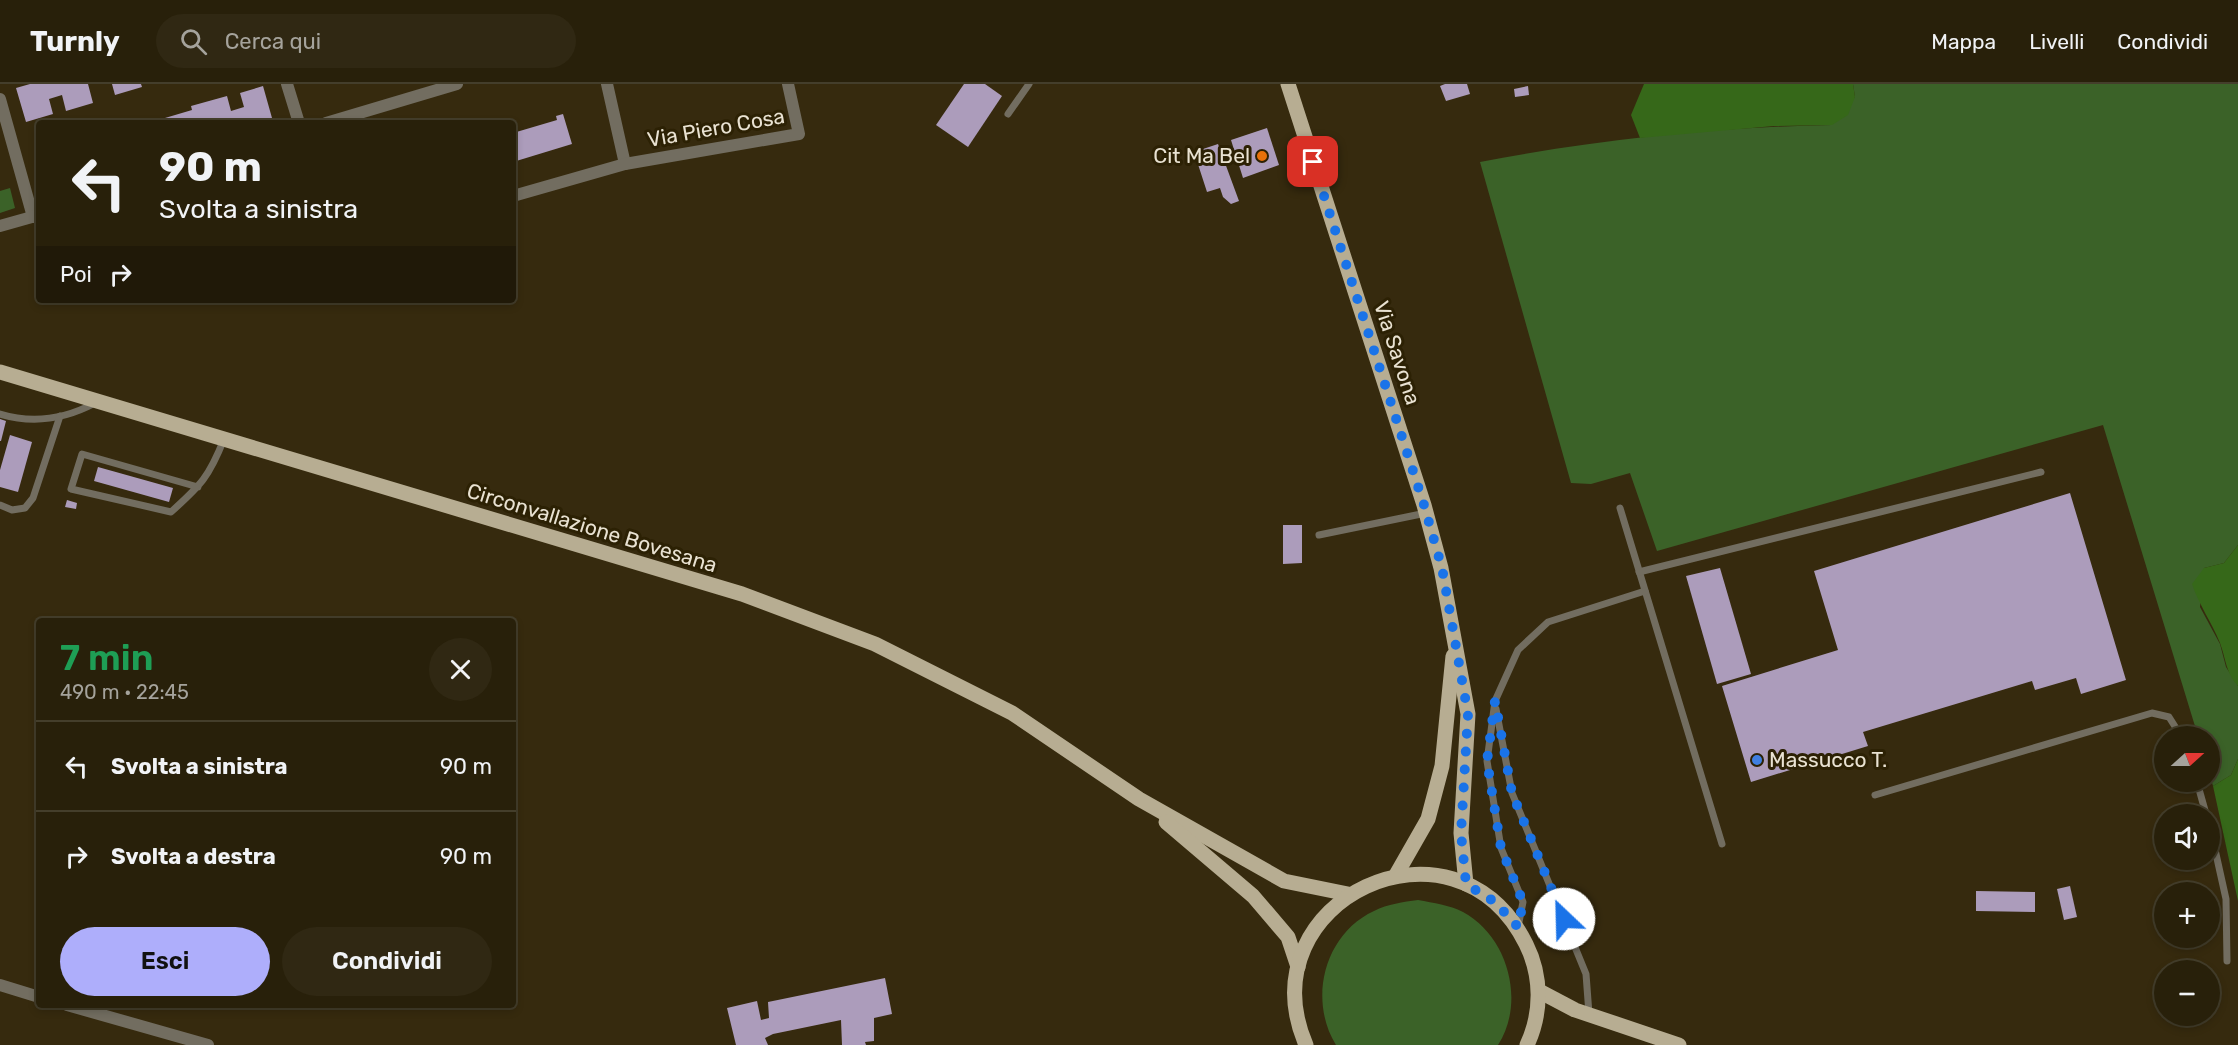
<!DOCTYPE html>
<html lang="it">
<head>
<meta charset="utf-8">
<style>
	body { margin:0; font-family:Rubik,sans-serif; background:#302813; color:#f1f3f6; height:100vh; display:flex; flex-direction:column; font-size:22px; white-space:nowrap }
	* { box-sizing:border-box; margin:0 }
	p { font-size:20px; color:#a5a39c }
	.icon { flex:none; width:33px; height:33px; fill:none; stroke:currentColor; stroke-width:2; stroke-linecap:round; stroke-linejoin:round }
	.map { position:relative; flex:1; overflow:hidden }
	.details { position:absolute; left:36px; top:534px; width:480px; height:390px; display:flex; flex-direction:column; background:#28200a; border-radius:6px; box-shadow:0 3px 9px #0003,0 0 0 2px #443e2b }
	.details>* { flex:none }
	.top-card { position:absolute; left:36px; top:36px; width:480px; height:183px; border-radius:6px; box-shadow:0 3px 9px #0003,0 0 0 2px #443e2b; background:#28200a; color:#f1f3f6; overflow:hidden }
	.needle { width:39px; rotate:69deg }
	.buttons { position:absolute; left:2154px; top:642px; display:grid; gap:12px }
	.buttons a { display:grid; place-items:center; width:66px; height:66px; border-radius:50%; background:#28200a; box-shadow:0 3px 9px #0003,0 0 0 2px #443e2b; font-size:30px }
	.pin { position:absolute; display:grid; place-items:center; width:51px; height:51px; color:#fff; margin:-26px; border-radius:12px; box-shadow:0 3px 9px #0006 }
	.me { position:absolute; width:66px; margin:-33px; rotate:336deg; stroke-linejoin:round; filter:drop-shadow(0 0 4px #0008) }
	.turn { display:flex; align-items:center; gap:21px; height:126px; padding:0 24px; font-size:27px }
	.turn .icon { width:78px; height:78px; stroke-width:2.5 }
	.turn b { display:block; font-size:42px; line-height:51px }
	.then { display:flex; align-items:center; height:57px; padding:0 24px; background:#0003; gap:12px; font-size:22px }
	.round { display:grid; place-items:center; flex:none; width:63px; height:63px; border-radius:32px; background:#302813 }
	.headline { display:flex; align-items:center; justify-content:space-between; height:102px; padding:0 24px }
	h1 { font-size:36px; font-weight:600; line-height:45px; color:#1e9e55 }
	.cta { display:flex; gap:12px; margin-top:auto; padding:12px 24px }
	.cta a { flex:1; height:69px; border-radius:36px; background:#aeaefb; color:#111; font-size:24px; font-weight:600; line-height:69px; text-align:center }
	.cta a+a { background:#302813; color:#f1f3f6 }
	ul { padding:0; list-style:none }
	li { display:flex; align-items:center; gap:18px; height:90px; padding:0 24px; border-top:2px solid #443e2b }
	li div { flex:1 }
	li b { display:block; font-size:22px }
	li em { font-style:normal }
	header { display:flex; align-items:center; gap:36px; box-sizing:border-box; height:84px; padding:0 30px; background:#28200a; border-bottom:2px solid #443e2b }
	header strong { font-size:28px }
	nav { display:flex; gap:33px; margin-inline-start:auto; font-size:21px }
	.search { width:420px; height:54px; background:#302813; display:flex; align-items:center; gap:15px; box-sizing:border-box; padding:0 21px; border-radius:33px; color:#a5a39c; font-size:22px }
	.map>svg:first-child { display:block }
	.green { fill:#3b6228 }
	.forest { fill:#366819 }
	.building { fill:#ac9cbb }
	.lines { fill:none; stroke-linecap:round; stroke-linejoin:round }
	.service { stroke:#726d60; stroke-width:7 }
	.minor { stroke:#726d60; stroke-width:12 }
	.primary { stroke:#b7ad92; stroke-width:15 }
	.route { stroke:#1a73e8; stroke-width:10; stroke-dasharray:0 18 }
	.food-dot { fill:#e8710a; stroke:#2c2104; stroke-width:2 }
	.shop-dot { fill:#3f7fe0; stroke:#2c2104; stroke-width:2 }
	.labels { text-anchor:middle; stroke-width:6; stroke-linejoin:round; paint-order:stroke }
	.street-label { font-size:21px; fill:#e9e2d2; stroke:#2c2104 }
	.poi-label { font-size:21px; fill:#e9e2d2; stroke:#2c2104; text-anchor:end }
</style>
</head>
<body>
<header>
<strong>Turnly</strong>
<div class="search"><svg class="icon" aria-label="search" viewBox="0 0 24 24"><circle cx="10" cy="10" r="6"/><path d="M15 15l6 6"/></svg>Cerca qui</div>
<nav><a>Mappa</a><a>Livelli</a><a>Condividi</a></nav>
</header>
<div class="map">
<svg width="2238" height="961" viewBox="0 0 2238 961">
	<rect width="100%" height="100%" fill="#362a0e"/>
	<g class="green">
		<path d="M 1853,0 L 2238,0 L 2238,461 L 2224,479 L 2204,484 L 2200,523 L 2220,560 L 2226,583 L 2238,602 L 2238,675 L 2231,691 L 2213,702 L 2210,692 L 2210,652 L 2198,652 L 2103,341 L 1657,467 L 1630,389 L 1591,400 L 1571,399 L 1480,78 C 1595,56 1714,43 1831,41 L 1855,13 Z"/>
		<path d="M 10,104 L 15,124 L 0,129 L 0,107 Z"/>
		<path d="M 1418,816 C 1434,819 1449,821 1463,828 C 1508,852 1526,918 1498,961 L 1336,961 C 1308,916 1324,850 1374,827 C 1388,820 1403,818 1418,816 Z"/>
	</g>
	<g class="forest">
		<path d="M 1644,0 L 1853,0 L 1855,13 L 1848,31 L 1832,41 L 1774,42 L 1640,54 L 1631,31 Z"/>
		<path d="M 2238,461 L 2238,602 C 2226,590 2226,575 2220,559 C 2212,539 2199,521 2192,500 L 2204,484 L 2224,479 Z"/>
		<path d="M 2238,675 L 2238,817 L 2213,702 L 2231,691 Z"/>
	</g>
	<g class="building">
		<path d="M 30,0 L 88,0 L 93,19 L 66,27 L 62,11 L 49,15 L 53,30 L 26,38 L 16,4 Z"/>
		<path d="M 112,0 L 141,0 L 142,3 L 115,11 Z"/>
		<path d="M 964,0 L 985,0 L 1002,12 L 968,63 L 936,41 Z"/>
		<path d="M 1445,0 L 1467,0 L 1470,10 L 1446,17 L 1440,2 Z"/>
		<path d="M 263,2 L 272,34 L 256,39 L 248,39 L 248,36 L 239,39 L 166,39 L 165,34 L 192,26 L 191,22 L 227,12 L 231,27 L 244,23 L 240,9 Z"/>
		<path d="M 1528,2 L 1529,11 L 1515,13 L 1514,5 Z"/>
		<path d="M 563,30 L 572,60 L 513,78 L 513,49 L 557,36 L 556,32 Z"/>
		<path d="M 1267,44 L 1279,81 L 1243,94 L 1231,56 Z"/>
		<path d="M 1218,60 L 1239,117 L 1231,120 L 1223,113 L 1220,104 L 1207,108 L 1194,68 Z"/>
		<path d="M 0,335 L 6,337 L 1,357 L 0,357 Z"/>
		<path d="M 10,351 L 32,358 L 18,408 L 0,403 L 0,386 Z"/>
		<path d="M 98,383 L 173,404 L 169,418 L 94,397 Z"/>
		<path d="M 2070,409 L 2126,596 L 2081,610 L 2076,594 L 2035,606 L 2032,597 L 1863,648 L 1868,662 L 1751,698 L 1722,602 L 1838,566 L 1814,487 Z"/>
		<path d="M 67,416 L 77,419 L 76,425 L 65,423 Z"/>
		<path d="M 1283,441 L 1302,441 L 1302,479 L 1283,480 Z"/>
		<path d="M 1720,484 L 1751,590 L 1717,600 L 1686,492 Z"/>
		<path d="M 2070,802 L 2077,833 L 2064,836 L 2057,805 Z"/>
		<path d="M 1976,807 L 2035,808 L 2035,828 L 1976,827 Z"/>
		<path d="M 885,894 L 892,930 L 874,934 L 874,957 L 865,958 L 866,961 L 842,961 L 841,936 L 773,950 L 765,954 L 768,961 L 736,961 L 727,924 L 757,917 L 761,936 L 769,934 L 768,918 Z"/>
	</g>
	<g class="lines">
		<g class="service">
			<path d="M 1008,30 L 1029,0"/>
			<path d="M 0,330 C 33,340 65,335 95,319"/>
			<path d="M 198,403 L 82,370 L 71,405 L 171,428 C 201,401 209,393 224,355"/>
			<path d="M 0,421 L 12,426 L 25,424 L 33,414 L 60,332"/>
			<path d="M 1620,424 L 1722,760"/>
			<path d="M 1319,451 L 1426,429"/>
			<path d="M 1639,488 L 2041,388"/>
			<path d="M 1496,625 L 1512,709 L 1586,890 L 1589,930"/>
			<path d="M 2197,698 L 2206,730"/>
			<path d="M 1875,711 L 2152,629 L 2169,633 L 2181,652"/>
			<path d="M 2210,743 L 2226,815 L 2227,877"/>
			<path d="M 1518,843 L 1523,818 L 1501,764 L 1487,677 L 1495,617 L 1518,566 L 1548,538 L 1645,507"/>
		</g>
		<g class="minor">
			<path d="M 287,0 L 299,39"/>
			<path d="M 607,0 L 625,80"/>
			<path d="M 0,15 L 33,133"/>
			<path d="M 326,39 L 457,0"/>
			<path d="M 513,112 L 625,80 L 799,50 L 788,0"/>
			<path d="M 0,142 L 39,131"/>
			<path d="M 0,901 L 39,913"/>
			<path d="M 67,921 L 208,961"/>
		</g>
		<g class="primary">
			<path d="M 1288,0 L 1424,421 L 1441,484 L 1468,630 L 1461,749 L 1466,800"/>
			<path d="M 0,288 L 742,510 L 875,560 L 1012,629 L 1139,715 L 1284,797 L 1348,810"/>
			<path d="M 1166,738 L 1253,812 L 1288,853 L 1298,883"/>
			<path d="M 1396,791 L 1428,735 L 1442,682 L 1453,572"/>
			<path d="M 1539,907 L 1575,926 L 1679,961"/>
			<path d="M 1306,961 C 1244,816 1455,717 1526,860 C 1542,892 1542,929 1527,961"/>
		</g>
	</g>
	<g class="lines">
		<path class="route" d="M 1313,78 L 1424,421 L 1442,484 L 1468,630 L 1461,749 L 1466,800 L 1495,818 L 1518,843 L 1523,818 L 1501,764 L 1487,677 L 1495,617 L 1512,709 L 1564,835"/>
	</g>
	<circle class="food-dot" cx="1262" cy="72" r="6"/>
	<circle class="shop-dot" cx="1757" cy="676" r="6"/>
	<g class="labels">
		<g class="street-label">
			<text transform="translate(716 44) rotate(-10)" y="7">Via Piero Cosa</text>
			<text transform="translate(1397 269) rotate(72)" y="7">Via Savona</text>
			<text transform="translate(592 444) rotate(17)" y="7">Circonvallazione Bovesana</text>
		</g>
		<g class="poi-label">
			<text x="1250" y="79">Cit Ma Bel</text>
			<text x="1769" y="683" text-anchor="start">Massucco T.</text>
		</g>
	</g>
</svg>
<div class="buttons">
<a><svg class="needle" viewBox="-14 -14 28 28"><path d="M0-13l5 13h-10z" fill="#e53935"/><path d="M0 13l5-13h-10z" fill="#a5a39c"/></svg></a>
<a><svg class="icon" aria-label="sound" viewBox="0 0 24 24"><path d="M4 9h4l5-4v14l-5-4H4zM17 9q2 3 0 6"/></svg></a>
<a>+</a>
<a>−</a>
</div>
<div class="pin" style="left:1313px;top:78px;background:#d93025"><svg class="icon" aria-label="arrive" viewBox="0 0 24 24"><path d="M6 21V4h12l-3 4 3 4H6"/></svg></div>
<svg class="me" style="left:1564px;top:835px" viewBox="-20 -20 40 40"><circle r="19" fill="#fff"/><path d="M0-13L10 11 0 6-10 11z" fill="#1a73e8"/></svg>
<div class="top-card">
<div class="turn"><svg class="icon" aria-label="left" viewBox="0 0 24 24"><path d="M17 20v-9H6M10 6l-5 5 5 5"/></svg><div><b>90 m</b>Svolta a sinistra</div></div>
<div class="then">Poi<svg class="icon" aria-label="right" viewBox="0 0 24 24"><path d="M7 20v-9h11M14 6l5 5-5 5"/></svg></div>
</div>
<section class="details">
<div class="headline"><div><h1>7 min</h1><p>490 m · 22:45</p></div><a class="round"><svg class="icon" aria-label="close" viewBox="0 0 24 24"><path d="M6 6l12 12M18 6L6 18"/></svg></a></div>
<ul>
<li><svg class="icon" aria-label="left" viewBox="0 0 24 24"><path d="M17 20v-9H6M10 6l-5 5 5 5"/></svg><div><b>Svolta a sinistra</b></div><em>90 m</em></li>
<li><svg class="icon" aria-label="right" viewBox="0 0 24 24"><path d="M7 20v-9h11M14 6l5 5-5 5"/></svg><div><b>Svolta a destra</b></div><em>90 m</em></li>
</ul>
<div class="cta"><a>Esci</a><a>Condividi</a></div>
</section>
</div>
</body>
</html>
